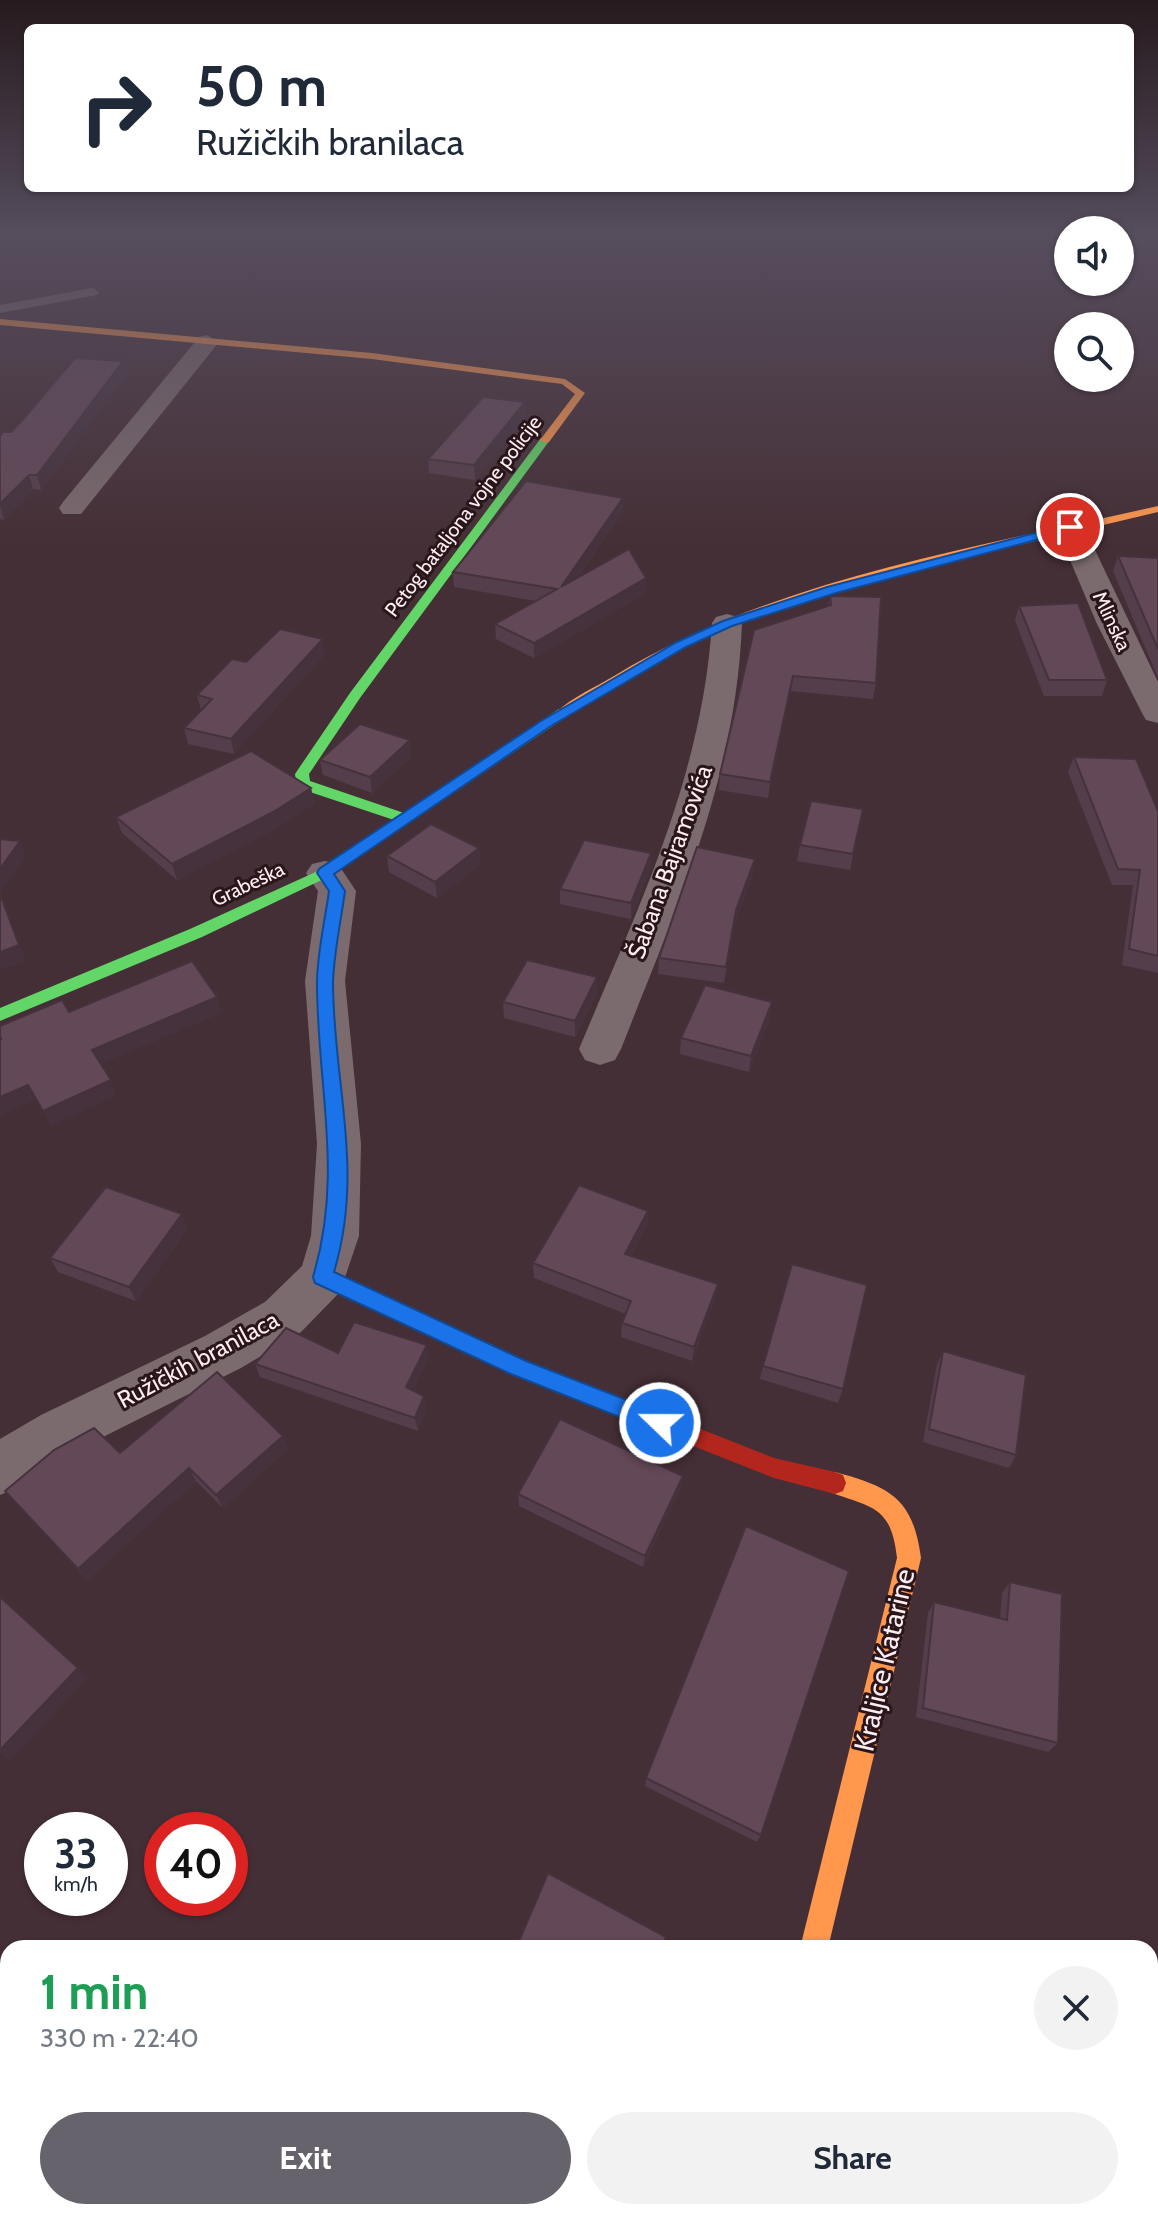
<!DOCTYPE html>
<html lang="en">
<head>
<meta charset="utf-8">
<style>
	body { margin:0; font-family:Cabin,sans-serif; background:#f2f2f3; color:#1f2937; height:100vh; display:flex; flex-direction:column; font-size:30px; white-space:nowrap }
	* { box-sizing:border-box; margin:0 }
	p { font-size:26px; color:#747a83 }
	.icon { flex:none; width:44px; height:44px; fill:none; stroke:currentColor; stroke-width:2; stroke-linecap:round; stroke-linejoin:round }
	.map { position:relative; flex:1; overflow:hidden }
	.drawer { position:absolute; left:0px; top:1940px; width:1158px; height:280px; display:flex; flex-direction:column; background:#fff; border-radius:24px 24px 0 0; box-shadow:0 2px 6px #0004 }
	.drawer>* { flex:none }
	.top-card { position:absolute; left:24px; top:24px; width:1110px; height:168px; border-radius:12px; box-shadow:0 2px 6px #0004; background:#fff; color:#1f2937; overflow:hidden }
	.fabs { position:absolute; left:1054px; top:216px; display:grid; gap:16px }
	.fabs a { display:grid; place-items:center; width:80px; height:80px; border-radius:50%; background:#fff; box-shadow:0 2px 6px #0004; font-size:40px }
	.speed { position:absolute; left:24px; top:1812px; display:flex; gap:16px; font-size:40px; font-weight:700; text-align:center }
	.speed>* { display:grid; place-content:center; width:104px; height:104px; border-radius:50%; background:#fff; box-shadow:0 2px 6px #0004; line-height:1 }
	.speed small { font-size:20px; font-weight:400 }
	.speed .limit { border:12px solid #d22; background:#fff; color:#111 }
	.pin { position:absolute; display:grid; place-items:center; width:68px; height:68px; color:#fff; margin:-34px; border:4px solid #fff; border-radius:50%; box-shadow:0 2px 8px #0007 }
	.me { position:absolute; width:88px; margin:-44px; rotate:292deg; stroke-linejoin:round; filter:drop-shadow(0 0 6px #0008) }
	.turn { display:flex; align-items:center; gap:28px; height:168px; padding:0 40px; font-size:36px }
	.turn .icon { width:104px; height:104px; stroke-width:2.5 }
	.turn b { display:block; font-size:56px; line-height:68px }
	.round { display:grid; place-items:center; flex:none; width:84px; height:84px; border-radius:42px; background:#f2f2f3 }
	.head { display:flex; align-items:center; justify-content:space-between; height:136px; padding:0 40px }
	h1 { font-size:48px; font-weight:700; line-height:60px; color:#1e9e55 }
	.action { display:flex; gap:16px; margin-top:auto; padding:16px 40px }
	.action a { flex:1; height:92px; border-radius:48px; background:#66636d; color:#fff; font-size:32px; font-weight:700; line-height:92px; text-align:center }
	.action a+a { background:#f2f2f3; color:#1f2937 }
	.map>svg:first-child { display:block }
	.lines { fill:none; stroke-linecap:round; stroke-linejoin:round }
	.lane { fill:#7b6a6e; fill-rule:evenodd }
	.street { fill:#7b6a6e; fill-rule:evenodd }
	.fast { fill:#63d668; fill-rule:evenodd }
	.slow { fill:#ff974d; fill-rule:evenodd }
	.jam { fill:#b3261e; fill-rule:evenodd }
	.wall { fill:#553e4b }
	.shaded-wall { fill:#45323d }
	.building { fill:#634857; stroke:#45323d; stroke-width:2 }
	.route { fill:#1a73e8; stroke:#114b97; stroke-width:2 }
	.labels { text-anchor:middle; stroke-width:6; stroke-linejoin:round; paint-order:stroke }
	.far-street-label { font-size:20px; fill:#fdecf0; stroke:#29161b }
	.street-label { font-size:24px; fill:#fdecf0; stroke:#29161b }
	.near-street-label { font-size:28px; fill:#fdecf0; stroke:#29161b }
</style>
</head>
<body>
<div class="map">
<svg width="1158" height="2220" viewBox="0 0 1158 2220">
	<rect width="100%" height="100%" fill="#452f36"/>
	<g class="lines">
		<path class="lane" d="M 92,288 L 99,292 L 97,295 L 0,313 L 0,305 Z"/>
		<g class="street">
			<path d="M 207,335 L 218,342 L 215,347 L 81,514 L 63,514 L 59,508 L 63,502 L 199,337 Z"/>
			<path d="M 1070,519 L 1080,521 L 1084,527 L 1158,682 L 1158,723 L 1146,720 L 1142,713 L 1097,624 L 1056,527 L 1060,521 Z"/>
			<path d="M 727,614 L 738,617 L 742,623 C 736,779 677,906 621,1049 L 615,1060 L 600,1065 L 585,1060 L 579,1049 C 638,908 702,778 712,623 L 716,617 Z"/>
			<path d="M 325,861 L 338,864 L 356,891 L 345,981 L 361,1144 L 359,1236 L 340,1292 L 301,1332 L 241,1368 L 79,1449 L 19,1487 L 0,1495 L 0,1439 L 41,1415 L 205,1336 L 265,1302 L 302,1266 L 311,1236 L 317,1144 L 305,981 L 318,891 L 306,873 L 312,864 Z"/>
			<path d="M 712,2212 L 788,2212 L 786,2220 L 710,2220 Z"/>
		</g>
		<path class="fast" d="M 541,438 L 550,440 L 360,698 L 309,774 L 310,781 L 404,813 L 559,709 L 569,709 L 569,715 L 330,876 L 202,937 L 0,1021 L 0,1008 L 190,929 L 320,870 L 394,820 L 304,790 L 296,783 L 295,774 L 350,693 Z"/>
		<g class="slow">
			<path d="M 0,319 L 372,353 L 565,379 L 585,393 L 549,442 L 545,443 L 540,440 L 575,394 L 562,384 L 372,359 L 0,325 Z"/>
			<path d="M 1158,506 L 1158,512 L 892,575 L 733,625 L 669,654 L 569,715 L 559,715 L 557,712 C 572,697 596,687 614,676 C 773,579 978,547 1158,506 Z"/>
			<path d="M 835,1472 C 890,1487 913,1498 921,1558 L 828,1948 L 800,1948 L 897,1558 C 891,1504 871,1508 827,1491 L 824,1483 L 827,1475 Z"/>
		</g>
		<path class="jam" d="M 323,1269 L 525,1360 L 774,1458 L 835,1472 L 843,1475 L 846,1483 L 843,1491 L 835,1494 L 774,1478 L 511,1374 L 316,1283 L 313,1277 L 316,1271 Z"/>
	</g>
	<g class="wall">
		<path d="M 123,361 L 127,374 L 41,490 L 33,489 L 4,520 L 0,519 L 0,436 L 11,432 Z"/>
		<path d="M 525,402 L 526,416 L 475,480 L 429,473 L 428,459 Z"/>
		<path d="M 623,512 L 578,577 L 646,578 L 646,593 L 534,658 L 496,639 L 495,624 L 536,601 L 454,587 L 453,572 Z"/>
		<path d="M 1118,556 L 1158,558 L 1158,678 L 1113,571 Z"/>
		<path d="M 830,596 L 876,683 L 873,699 L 790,691 L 768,798 L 719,790 L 720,774 L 828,606 Z"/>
		<path d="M 1019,606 L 1107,680 L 1102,696 L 1044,696 L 1015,621 Z"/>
		<path d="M 325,654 L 234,754 L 188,744 L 184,728 L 201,710 L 197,695 L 246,662 Z"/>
		<path d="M 412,756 L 372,793 L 323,775 L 320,760 Z"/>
		<path d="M 1074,757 L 1158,811 L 1158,973 L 1122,965 L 1133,885 L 1112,885 L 1068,772 Z"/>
		<path d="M 311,788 L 314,804 L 278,827 L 177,880 L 122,833 L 116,817 Z"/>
		<path d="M 863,809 L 850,870 L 797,861 L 800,845 Z"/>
		<path d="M 479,848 L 480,864 L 437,898 L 389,872 L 387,856 Z"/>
		<path d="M 651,853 L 650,869 L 631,919 L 560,904 L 560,889 Z"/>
		<path d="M 753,875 L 734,926 L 724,983 L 658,974 L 659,958 Z"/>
		<path d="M 597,977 L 597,993 L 575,1037 L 504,1018 L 503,1002 Z"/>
		<path d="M 770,1018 L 749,1072 L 680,1054 L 681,1038 Z"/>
		<path d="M 648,1211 L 647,1225 L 631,1256 L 718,1284 L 715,1298 L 692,1361 L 621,1337 L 622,1323 L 626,1314 L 534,1278 L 533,1263 Z"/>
		<path d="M 188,1228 L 136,1301 L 58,1272 L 50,1258 Z"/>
		<path d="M 943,1351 L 1016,1455 L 1009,1468 L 923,1442 L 937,1364 Z"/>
		<path d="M 338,1353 L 429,1358 L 413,1391 L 424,1396 L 427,1410 L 418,1431 L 260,1377 L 255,1364 Z"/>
		<path d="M 763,1366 L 843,1389 L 838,1403 L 760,1379 Z"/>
		<path d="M 283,1436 L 288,1449 L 223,1508 L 196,1481 L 87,1580 L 5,1491 L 120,1453 Z"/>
		<path d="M 681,1488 L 643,1567 L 519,1506 L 518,1494 Z"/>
		<path d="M 1010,1582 L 1058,1743 L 1048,1752 L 916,1717 L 928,1613 L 934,1602 L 1000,1618 L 1002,1593 Z"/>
		<path d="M 646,1778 L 761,1835 L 757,1842 L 645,1786 Z"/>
		<path d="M 871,2212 L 974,2212 L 973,2220 L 885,2220 Z"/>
	</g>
	<g class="shaded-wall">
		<path d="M 123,361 L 127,374 L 41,490 L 37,475 Z"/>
		<path d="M 525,402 L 526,416 L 475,480 L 474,465 Z"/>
		<path d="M 29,475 L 33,489 L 4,520 L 0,504 Z"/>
		<path d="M 623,498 L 623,512 L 561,602 L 561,587 Z"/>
		<path d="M 646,578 L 646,593 L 534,658 L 534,643 Z"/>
		<path d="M 323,639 L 325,654 L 234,754 L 231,739 Z"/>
		<path d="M 793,676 L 790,691 L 768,798 L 770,782 Z"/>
		<path d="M 410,740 L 412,756 L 372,793 L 370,777 Z"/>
		<path d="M 311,788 L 314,804 L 278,827 L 177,880 L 172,864 Z"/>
		<path d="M 20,841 L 26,857 L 1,893 L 26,961 L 0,970 L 0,869 Z"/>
		<path d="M 479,848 L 480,864 L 437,898 L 435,882 Z"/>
		<path d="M 651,853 L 650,869 L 631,919 L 631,903 Z"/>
		<path d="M 755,859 L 753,875 L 734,926 L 724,983 L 736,910 Z"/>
		<path d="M 597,977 L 597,993 L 575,1037 L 575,1021 Z"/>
		<path d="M 217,997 L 222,1013 L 99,1065 L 92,1050 Z"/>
		<path d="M 772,1002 L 770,1018 L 749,1072 L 751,1056 Z"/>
		<path d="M 111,1080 L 117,1096 L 50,1126 L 43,1111 Z"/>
		<path d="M 28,1085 L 36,1100 L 0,1116 L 0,1097 Z"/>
		<path d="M 648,1211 L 647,1225 L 625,1269 L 625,1254 Z"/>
		<path d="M 182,1214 L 188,1228 L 136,1301 L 129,1287 Z"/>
		<path d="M 718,1284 L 715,1298 L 692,1361 L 694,1347 Z"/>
		<path d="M 427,1345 L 429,1358 L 409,1400 L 406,1387 Z"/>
		<path d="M 424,1396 L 427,1410 L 418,1431 L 415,1418 Z"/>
		<path d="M 283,1436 L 288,1449 L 223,1508 L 216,1495 Z"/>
		<path d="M 189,1468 L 196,1481 L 87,1580 L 78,1569 Z"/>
		<path d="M 683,1476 L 681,1488 L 643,1567 L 645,1556 Z"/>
		<path d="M 78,1668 L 88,1678 L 10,1761 L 0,1754 L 0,1750 Z"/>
		<path d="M 397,2212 L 402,2212 L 415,2220 L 410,2220 Z"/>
	</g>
	<g class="building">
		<path d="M 75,358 L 123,361 L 37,475 L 29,475 L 0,504 L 0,436 L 3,432 L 11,432 L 26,416 Z"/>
		<path d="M 483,397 L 525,402 L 474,465 L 428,459 Z"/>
		<path d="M 526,481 L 623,498 L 561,587 L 629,549 L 646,578 L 534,643 L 495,624 L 557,589 L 453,572 Z"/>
		<path d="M 1118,556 L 1158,558 L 1158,649 Z"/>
		<path d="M 830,596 L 881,597 L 876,683 L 793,676 L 770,782 L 720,774 L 754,630 L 831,605 Z"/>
		<path d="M 1078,603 L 1107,680 L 1049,680 L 1019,606 Z"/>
		<path d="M 280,629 L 323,639 L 231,739 L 184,728 L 212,699 L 197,695 L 232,659 L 246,662 Z"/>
		<path d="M 360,724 L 410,740 L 370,777 L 320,760 Z"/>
		<path d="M 251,751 L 311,788 L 275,811 L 172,864 L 116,817 Z"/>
		<path d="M 1074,757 L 1136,759 L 1158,811 L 1158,956 L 1129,949 L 1140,870 L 1118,869 Z"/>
		<path d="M 811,801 L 863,809 L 853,854 L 800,845 Z"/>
		<path d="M 431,824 L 479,848 L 435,882 L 387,856 Z"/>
		<path d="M 0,839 L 20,841 L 0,869 Z"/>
		<path d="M 584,840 L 651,853 L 631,903 L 560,889 Z"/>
		<path d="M 697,847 L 755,859 L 736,910 L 726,967 L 659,958 Z"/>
		<path d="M 0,894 L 19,945 L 0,952 Z"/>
		<path d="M 527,960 L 597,977 L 575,1021 L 503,1002 Z"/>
		<path d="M 192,961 L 217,997 L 92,1050 L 111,1080 L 43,1111 L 28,1085 L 0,1097 L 0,1039 L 1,1039 L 0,1036 L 0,1026 L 62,1000 L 69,1012 Z"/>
		<path d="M 705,985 L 772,1002 L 751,1056 L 681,1038 Z"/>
		<path d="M 579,1185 L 648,1211 L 625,1254 L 718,1284 L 694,1347 L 622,1323 L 631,1301 L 533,1263 Z"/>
		<path d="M 106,1187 L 182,1214 L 129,1287 L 50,1258 Z"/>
		<path d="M 792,1264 L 867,1285 L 843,1389 L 763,1366 Z"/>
		<path d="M 354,1322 L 427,1345 L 406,1387 L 424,1396 L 415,1418 L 255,1364 L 286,1328 L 338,1353 Z"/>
		<path d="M 943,1351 L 1026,1375 L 1016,1455 L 929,1429 Z"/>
		<path d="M 217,1372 L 283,1436 L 216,1495 L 189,1468 L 78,1569 L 5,1491 L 54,1450 L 94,1428 L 120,1453 Z"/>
		<path d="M 560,1419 L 683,1476 L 645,1556 L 518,1494 Z"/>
		<path d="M 746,1526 L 849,1571 L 761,1835 L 646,1778 Z"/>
		<path d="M 1010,1582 L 1062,1594 L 1058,1743 L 923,1708 L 934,1602 L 1007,1620 Z"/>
		<path d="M 0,1597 L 78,1668 L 0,1750 Z"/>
		<path d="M 548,1873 L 666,1937 L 662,1948 L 516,1948 Z"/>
		<path d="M 388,2212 L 397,2212 L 410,2220 L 384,2220 Z"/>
		<path d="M 878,2212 L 974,2212 L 973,2220 L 892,2220 Z"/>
	</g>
	<linearGradient id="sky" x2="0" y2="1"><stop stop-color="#261a1e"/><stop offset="0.43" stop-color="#564d5d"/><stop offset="1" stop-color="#564d5d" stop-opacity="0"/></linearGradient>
	<rect width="1158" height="544" fill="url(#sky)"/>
	<path class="route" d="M 1070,524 L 1074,530 L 836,593 L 732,626 L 686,647 L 551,726 L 334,874 L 345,891 C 341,921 334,952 333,982 C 333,1084 365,1168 334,1272 L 526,1361 L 668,1416 L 671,1423 L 668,1431 L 660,1433 L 511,1374 L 315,1283 L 313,1277 C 344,1173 317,1087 317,983 C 317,953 325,921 329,891 L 317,873 L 319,869 L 541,721 L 677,642 L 723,621 L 827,587 Z"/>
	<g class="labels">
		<g class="far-street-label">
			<text transform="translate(463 516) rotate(-53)" y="7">Petog bataljona vojne policije</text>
			<text transform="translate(1112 621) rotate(65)" y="7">Mlinska</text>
			<text transform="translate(248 884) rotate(-25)" y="7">Grabeška</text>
		</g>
		<g class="street-label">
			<text transform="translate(670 862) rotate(-70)" y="8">Šabana Bajramovića</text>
			<text transform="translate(198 1360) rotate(-28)" y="8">Ružičkih branilaca</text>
		</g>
		<g class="near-street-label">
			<text transform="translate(884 1660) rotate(-77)" y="10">Kraljice Katarine</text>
		</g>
	</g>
</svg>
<div class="fabs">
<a><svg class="icon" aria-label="sound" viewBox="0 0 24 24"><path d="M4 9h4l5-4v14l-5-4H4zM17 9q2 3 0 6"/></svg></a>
<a><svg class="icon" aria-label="search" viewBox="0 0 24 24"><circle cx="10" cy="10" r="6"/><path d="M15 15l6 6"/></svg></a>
</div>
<div class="speed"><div>33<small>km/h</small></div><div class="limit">40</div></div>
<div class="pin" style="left:1070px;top:527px;background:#d93025"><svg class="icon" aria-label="arrive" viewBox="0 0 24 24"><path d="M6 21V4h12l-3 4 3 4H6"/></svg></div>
<svg class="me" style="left:660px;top:1423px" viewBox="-20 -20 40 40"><circle r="17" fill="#1a73e8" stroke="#fff" stroke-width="3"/><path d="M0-11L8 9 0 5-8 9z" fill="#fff"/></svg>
<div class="top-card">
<div class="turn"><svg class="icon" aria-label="right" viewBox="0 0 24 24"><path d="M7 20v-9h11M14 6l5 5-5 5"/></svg><div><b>50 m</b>Ružičkih branilaca</div></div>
</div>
<section class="drawer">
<div class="head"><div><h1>1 min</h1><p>330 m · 22:40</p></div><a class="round"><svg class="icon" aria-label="close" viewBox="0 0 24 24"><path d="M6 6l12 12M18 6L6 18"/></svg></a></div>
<div class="action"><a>Exit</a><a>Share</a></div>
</section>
</div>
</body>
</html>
